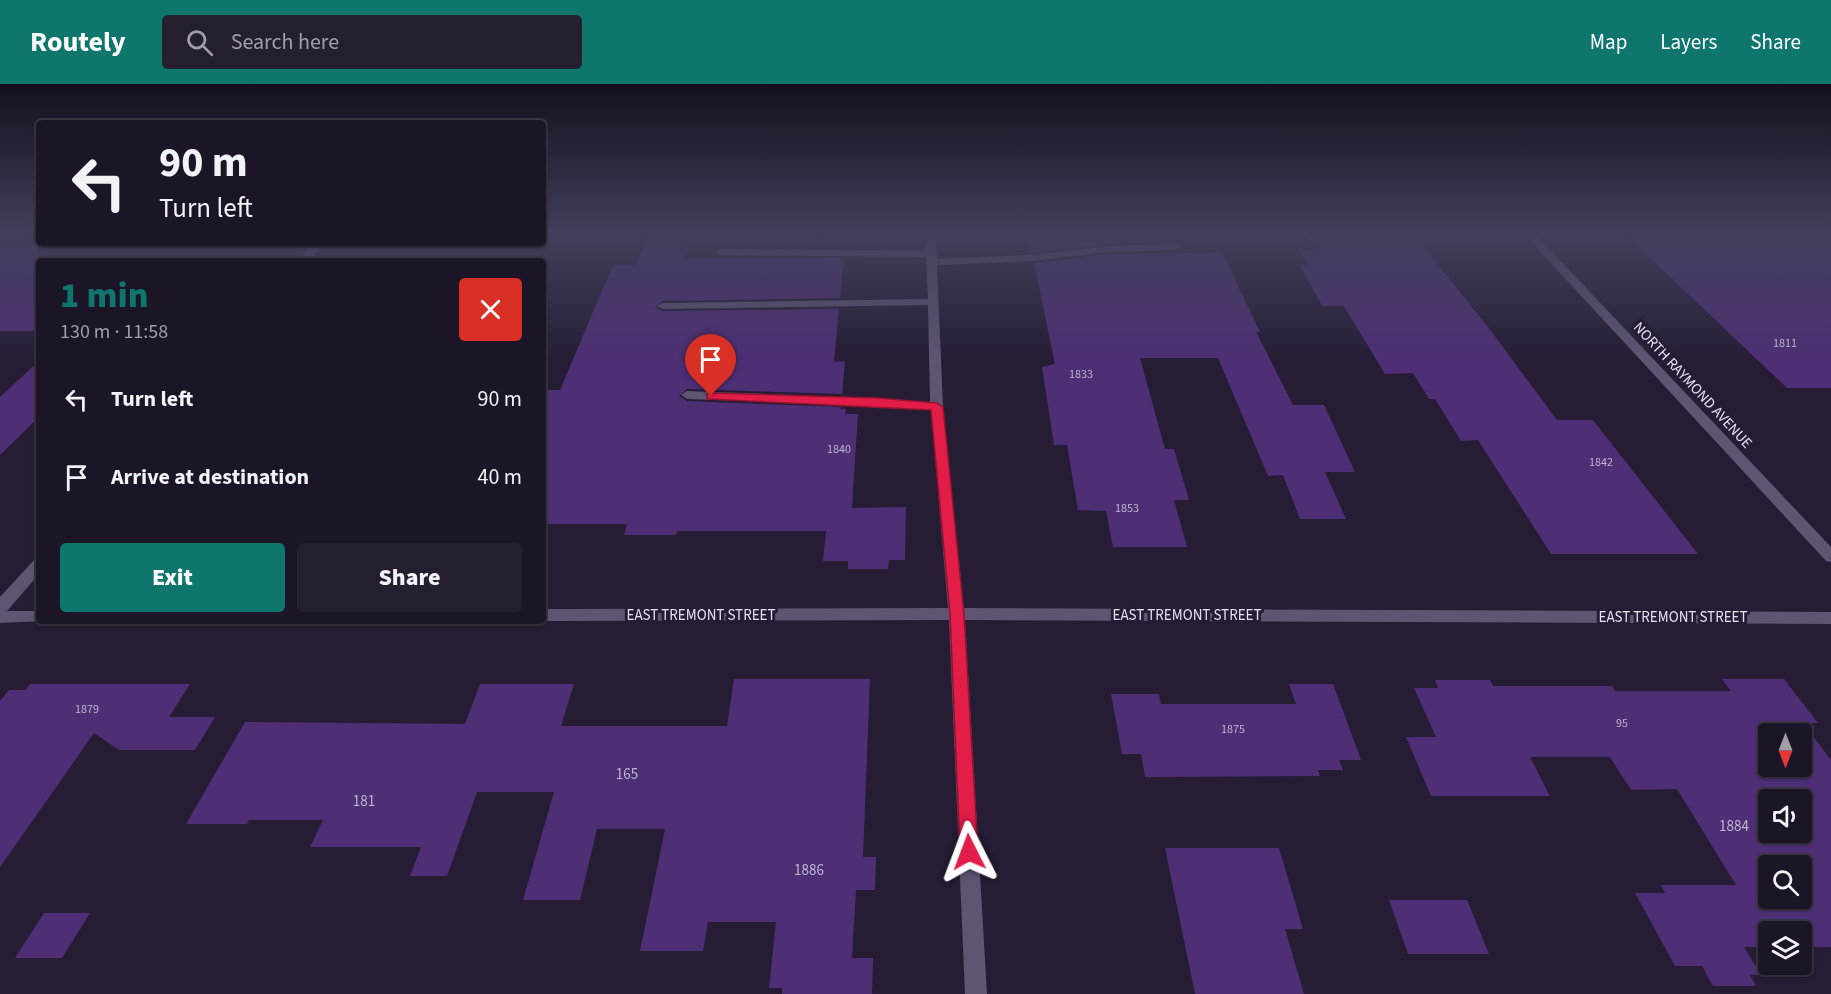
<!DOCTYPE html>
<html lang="en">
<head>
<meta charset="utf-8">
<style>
	body { margin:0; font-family:"Source Sans 3",sans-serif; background:#251e2f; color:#f1f3f6; height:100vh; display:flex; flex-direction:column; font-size:22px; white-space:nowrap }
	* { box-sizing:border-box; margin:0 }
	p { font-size:20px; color:#a09fa7 }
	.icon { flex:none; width:33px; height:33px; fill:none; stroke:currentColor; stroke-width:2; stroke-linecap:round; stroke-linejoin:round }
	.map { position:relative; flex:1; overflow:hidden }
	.side { position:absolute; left:36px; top:174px; width:510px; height:366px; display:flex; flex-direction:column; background:#1c1527; border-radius:6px; box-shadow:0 2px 4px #0004,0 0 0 2px #3a3444 }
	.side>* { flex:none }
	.banner { position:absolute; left:36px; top:36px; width:510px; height:126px; border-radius:6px; box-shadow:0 2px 4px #0004,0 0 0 2px #3a3444; background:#1c1527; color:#f1f3f6; overflow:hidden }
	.needle { width:39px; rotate:180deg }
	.controls { position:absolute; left:1758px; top:639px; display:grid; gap:12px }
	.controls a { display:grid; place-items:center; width:54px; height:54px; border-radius:6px; background:#1c1527; box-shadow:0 2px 4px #0004,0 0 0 2px #3a3444; font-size:30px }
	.pin { position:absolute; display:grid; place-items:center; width:51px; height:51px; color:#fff; margin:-62px -26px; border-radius:50% 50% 50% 0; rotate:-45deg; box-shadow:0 0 6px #0007 }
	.pin .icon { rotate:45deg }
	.me { position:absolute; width:66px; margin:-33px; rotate:357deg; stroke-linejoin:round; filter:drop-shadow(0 0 4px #0008) }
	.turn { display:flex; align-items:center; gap:21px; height:126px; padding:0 24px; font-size:27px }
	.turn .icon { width:78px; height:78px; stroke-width:2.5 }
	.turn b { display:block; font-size:42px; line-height:51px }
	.round { display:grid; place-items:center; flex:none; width:63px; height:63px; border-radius:6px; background:#251e2f }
	.overview { display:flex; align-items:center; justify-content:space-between; height:102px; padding:0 24px }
	h1 { font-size:36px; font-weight:800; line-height:45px; color:#0f766e }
	.button { display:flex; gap:12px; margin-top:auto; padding:12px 24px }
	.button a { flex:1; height:69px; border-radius:6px; background:#0f766e; color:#fff; font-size:24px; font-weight:800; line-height:69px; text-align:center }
	.button a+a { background:#251e2f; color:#f1f3f6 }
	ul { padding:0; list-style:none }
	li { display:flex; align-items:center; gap:18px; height:78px; padding:0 24px }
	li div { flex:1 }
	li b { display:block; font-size:22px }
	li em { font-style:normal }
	header { display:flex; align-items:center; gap:36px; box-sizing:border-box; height:84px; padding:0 30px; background:#0f766e; color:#fff }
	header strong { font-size:28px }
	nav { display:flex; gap:33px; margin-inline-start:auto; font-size:21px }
	.search { width:420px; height:54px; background:#251e2f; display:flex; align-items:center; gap:15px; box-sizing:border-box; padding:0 21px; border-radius:6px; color:#a09fa7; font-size:22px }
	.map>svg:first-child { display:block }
	.building { fill:#4e2f75; fill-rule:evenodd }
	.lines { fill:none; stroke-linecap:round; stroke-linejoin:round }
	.minor { fill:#605473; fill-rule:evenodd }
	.route { fill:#e11d48; stroke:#92132f; stroke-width:1.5 }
	.labels { text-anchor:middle; stroke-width:6; stroke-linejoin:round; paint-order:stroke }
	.number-label { font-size:12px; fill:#bfb4d1 }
	.street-label { font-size:15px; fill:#e5e0f0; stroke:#261c34 }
	.near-number-label { font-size:15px; fill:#bfb4d1 }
</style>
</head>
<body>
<header>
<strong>Routely</strong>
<div class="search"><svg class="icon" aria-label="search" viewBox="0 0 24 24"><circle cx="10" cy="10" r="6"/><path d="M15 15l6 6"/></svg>Search here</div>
<nav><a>Map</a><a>Layers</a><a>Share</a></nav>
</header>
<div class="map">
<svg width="1831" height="910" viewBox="0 0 1831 910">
	<rect width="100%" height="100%" fill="#261c34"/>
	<g class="building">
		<path d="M 647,152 L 689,152 L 686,162 L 690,162 L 686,174 L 844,174 L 840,214 L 663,217 L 655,223 L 663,227 L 839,225 L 834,278 L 845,277 L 842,310 L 687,305 L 679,312 L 687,317 L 841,323 L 840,325 L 846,325 L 845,330 L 858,330 L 852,424 L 906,423 L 905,476 L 889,476 L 888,485 L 848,485 L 848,477 L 823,477 L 826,447 L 677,447 L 676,451 L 624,451 L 627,440 L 543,440 L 543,306 L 560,306 L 613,181 L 636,181 Z"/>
		<path d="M 1032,152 L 1111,152 L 1113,160 L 1031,169 L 1028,154 L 1033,154 Z"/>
		<path d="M 1306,152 L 1415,152 L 1488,243 L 1557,336 L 1593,336 L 1698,470 L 1551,470 L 1478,356 L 1461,357 L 1435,315 L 1429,315 L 1413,289 L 1385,290 L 1344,222 L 1322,222 L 1300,181 L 1308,181 L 1300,167 L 1316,166 Z"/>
		<path d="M 1627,152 L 1831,152 L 1831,304 L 1787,304 Z"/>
		<rect x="0" y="159" width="39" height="88"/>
		<path d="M 1222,168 L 1260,248 L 1256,248 L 1293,321 L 1324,321 L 1355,388 L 1325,388 L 1346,435 L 1300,435 L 1283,391 L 1268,392 L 1218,274 L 1140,274 L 1165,365 L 1174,365 L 1189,416 L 1174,416 L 1187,463 L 1113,463 L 1106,427 L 1078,426 L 1067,361 L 1054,361 L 1042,283 L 1055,280 L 1034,179 L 1108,170 Z"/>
		<path d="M 39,277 L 39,333 L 0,371 L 0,313 Z"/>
		<path d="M 734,595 L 870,595 L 863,773 L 876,773 L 875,806 L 856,806 L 852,874 L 873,874 L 872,910 L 782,910 L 782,904 L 769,904 L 776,838 L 708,838 L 703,867 L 640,867 L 665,745 L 597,745 L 580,816 L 523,816 L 554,708 L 477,708 L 447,792 L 410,792 L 421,763 L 310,763 L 323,736 L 249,736 L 247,740 L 186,740 L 245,638 L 465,640 L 480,600 L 574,600 L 561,642 L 727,642 Z"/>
		<path d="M 1722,595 L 1784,595 L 1818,639 L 1803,639 L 1831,676 L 1831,863 L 1802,863 L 1802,848 L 1768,848 L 1768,863 L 1744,863 L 1761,891 L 1750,891 L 1756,902 L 1713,902 L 1702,882 L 1675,882 L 1635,809 L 1665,809 L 1661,801 L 1736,801 L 1677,705 L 1631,706 L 1610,673 L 1530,673 L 1550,712 L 1431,712 L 1406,653 L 1436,653 L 1414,604 L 1438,604 L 1435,596 L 1490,596 L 1493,602 L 1612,602 L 1615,607 L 1731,607 ZM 1768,650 L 1802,650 L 1802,682 L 1768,682 ZM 1768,716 L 1802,716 L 1802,748 L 1768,748 ZM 1768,782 L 1802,782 L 1802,814 L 1768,814 Z"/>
		<path d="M 30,600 L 190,600 L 169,633 L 215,633 L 195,666 L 119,666 L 94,649 L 0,783 L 0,617 L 9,606 L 25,606 Z"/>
		<path d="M 1289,600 L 1333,600 L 1361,676 L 1339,676 L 1343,686 L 1318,686 L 1320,692 L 1145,693 L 1141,670 L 1122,670 L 1111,610 L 1159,610 L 1161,620 L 1296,620 Z"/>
		<path d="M 1165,764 L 1279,764 L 1303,845 L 1285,845 L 1304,910 L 1195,910 Z"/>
		<path d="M 1389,816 L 1467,816 L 1489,870 L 1408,870 Z"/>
		<path d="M 44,829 L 90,829 L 62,874 L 15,874 Z"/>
	</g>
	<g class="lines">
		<g class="minor">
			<path d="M 809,152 L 936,152 L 937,175 L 1032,171 L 1108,162 L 1175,160 L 1180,163 L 1175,166 L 1108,168 L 1032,177 L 937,181 L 943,323 L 964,524 L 1831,528 L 1831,540 L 965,536 L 987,910 L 965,910 L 949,536 L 543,537 L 543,525 L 948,524 L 931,326 L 877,322 L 687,315 L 681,311 L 687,307 L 877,314 L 930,319 L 928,221 L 663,225 L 657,222 L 663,219 L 928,215 L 926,173 L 721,171 L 716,168 L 721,165 L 926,167 L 926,157 L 814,155 Z"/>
			<path d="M 1526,152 L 1537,152 L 1831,463 L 1831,478 L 1826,477 Z"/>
			<path d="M 313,159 L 324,159 L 310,177 L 299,177 Z"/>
			<path d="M 39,475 L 39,490 L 7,527 L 39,527 L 39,537 L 45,537 L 0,539 L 0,513 L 34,476 Z"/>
		</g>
	</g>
	<linearGradient id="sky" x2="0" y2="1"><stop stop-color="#150f1d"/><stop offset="0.54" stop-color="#41405c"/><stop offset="1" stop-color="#41405c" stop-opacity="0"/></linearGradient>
	<rect width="1831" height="279" fill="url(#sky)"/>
	<path class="route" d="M 711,309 L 877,314 L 937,319 L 943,323 L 964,530 L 978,768 L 975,773 L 969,776 L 963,773 L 960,768 L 950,530 L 931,326 L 707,315 L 707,310 Z"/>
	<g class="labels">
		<g class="number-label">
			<text x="1785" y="263">1811</text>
			<text x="1081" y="294">1833</text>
			<text x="839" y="369">1840</text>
			<text x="1601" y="382">1842</text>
			<text x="1127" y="428">1853</text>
			<text x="87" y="629">1879</text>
			<text x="1622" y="643">95</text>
			<text x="1233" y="649">1875</text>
		</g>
		<g class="street-label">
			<text transform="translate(1693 301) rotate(47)" y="5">NORTH RAYMOND AVENUE</text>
			<text x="701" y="536">EAST TREMONT STREET</text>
			<text x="1187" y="536">EAST TREMONT STREET</text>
			<text x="1673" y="538">EAST TREMONT STREET</text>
		</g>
		<g class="near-number-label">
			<text x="627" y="695">165</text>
			<text x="364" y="722">181</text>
			<text x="1734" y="747">1884</text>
			<text x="809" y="791">1886</text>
		</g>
	</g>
</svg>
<div class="controls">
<a><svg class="needle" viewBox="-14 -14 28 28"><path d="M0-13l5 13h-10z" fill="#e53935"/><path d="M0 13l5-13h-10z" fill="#a09fa7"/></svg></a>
<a><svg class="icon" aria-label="sound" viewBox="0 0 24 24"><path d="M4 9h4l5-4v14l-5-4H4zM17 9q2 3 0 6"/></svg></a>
<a><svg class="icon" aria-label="search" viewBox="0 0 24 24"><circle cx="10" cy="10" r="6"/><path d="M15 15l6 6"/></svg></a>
<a><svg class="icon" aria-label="layers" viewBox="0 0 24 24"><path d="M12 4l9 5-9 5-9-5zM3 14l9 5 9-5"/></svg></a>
</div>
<div class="pin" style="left:711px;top:312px;background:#d93025"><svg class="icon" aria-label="arrive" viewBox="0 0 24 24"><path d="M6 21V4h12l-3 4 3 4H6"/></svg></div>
<svg class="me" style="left:969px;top:768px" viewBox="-20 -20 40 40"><path d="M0-17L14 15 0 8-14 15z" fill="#e11d48" stroke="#fff" stroke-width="4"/></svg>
<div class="banner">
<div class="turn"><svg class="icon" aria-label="left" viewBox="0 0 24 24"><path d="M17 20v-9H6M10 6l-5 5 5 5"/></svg><div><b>90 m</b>Turn left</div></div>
</div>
<section class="side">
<div class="overview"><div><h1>1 min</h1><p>130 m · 11:58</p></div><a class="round" style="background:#d93025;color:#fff"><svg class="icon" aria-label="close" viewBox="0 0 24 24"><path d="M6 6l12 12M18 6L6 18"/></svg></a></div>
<ul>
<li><svg class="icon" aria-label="left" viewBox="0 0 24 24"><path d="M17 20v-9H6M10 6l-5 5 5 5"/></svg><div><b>Turn left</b></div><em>90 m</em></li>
<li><svg class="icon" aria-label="arrive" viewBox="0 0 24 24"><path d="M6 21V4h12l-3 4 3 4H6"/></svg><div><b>Arrive at destination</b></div><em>40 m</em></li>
</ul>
<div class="button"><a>Exit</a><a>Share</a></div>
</section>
</div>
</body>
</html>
